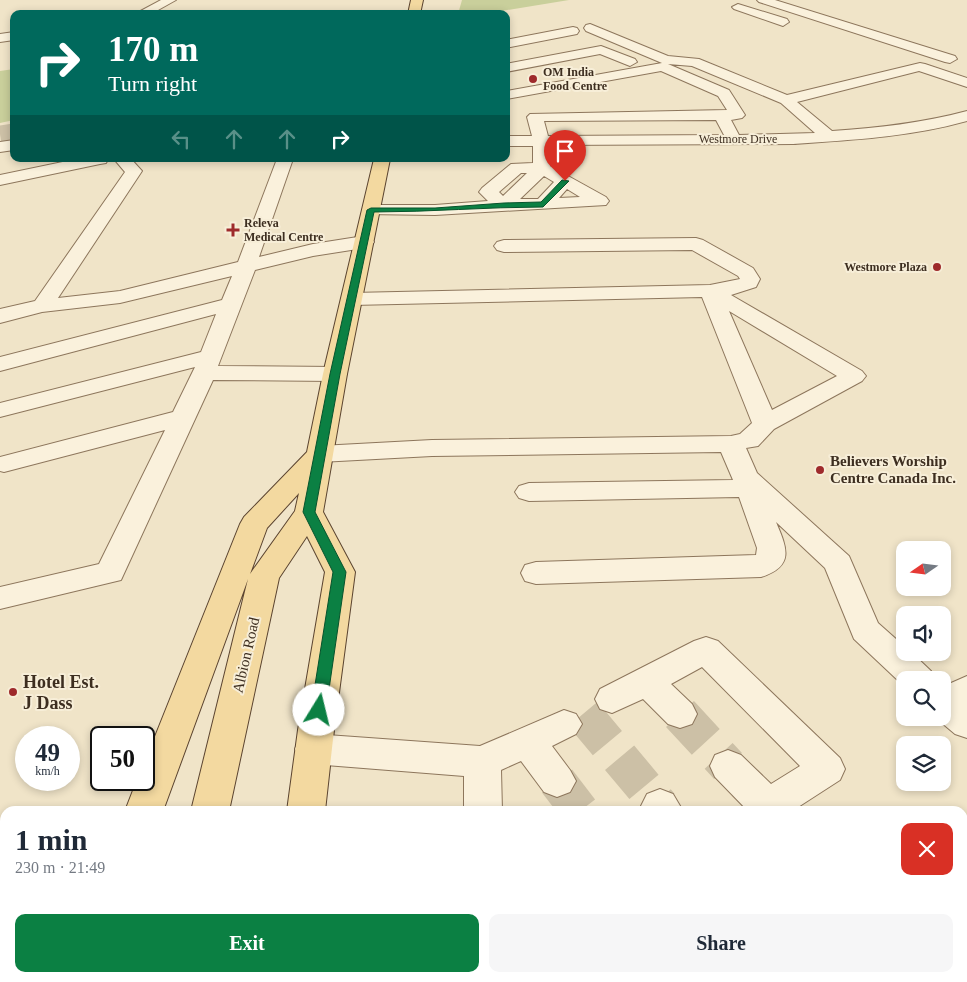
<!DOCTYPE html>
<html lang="en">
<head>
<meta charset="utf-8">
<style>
	body { margin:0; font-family:Georgia,serif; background:#f6f6f7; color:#1f2937; height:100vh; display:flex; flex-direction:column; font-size:19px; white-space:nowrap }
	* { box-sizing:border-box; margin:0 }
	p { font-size:16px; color:#747a83 }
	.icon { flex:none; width:28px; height:28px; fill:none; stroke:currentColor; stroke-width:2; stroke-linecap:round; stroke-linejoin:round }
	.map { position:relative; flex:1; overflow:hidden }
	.sheet { position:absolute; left:0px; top:806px; width:968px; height:176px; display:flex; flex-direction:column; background:#fff; border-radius:15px 15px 0 0; box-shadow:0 2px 8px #0003 }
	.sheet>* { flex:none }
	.banner { position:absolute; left:10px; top:10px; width:500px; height:152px; border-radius:10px; box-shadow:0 2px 8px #0003; background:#00695c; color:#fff; overflow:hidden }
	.needle { width:32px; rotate:256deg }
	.tools { position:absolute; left:896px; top:541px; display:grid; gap:10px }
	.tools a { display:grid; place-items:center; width:55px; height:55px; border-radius:10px; background:#fff; box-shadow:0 2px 8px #0003; font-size:25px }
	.speed { position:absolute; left:15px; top:726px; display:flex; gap:10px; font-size:25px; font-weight:700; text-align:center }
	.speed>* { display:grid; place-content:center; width:65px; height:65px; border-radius:50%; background:#fff; box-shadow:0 2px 8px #0003; line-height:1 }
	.speed small { font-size:12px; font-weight:400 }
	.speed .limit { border:2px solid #111; border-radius:8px; background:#fff; color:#111 }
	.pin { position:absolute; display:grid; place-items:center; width:42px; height:42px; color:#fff; margin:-51px -21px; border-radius:50% 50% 50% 0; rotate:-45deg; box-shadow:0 0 5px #0007 }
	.pin .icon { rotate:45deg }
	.me { position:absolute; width:55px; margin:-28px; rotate:9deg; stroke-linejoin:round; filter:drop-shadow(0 0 4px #0008) }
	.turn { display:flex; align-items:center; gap:18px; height:105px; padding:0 15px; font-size:22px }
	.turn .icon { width:65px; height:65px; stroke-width:2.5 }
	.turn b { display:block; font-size:35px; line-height:42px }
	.lanes { display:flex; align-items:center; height:48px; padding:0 15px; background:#0003; justify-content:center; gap:25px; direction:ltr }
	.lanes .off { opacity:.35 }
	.round { display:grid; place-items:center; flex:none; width:52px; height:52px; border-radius:10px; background:#f6f6f7 }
	.overview { display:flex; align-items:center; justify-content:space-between; height:85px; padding:0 15px }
	h1 { font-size:30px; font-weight:700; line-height:38px }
	.primary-button { display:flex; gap:10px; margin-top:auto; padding:10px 15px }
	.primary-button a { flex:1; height:58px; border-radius:10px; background:#0b8043; color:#fff; font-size:20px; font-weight:700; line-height:58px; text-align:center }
	.primary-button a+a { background:#f6f6f7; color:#1f2937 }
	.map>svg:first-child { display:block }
	.green { fill:#c9cf9b }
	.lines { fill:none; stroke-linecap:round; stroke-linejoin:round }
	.minor-tunnel-far1 { stroke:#ccc0a6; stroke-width:17; stroke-dasharray:17 9; stroke-linecap:butt }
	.minor-tunnel { stroke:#ccc0a6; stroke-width:38; stroke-dasharray:38 19; stroke-linecap:butt }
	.minor-casing { stroke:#8d765c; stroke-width:2 }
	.major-casing { stroke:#5b4430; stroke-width:2 }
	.minor { fill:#faf1dc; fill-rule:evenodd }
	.major { fill:#f3d9a0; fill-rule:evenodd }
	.route { fill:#0b8043; stroke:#07532c }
	.poi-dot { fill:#9e2a2b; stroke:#f7eed8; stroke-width:2 }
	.labels { text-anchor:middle; stroke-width:4; stroke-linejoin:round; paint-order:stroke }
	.far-poi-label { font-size:12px; font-weight:bold; fill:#3d2e20; stroke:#f7eed8; text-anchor:start }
	.far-street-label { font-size:12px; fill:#3d2e20; stroke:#f7eed8 }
	.poi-label { font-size:15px; font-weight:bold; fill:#3d2e20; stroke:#f7eed8; text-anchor:start }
	.street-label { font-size:15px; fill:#3d2e20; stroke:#f7eed8 }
	.near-poi-label { font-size:18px; font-weight:bold; fill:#3d2e20; stroke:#f7eed8; text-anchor:start }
</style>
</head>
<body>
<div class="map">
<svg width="967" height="982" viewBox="0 0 967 982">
	<rect width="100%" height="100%" fill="#f0e4c8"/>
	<g class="green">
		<path d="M 462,0 L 569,0 L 483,14 L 458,14 Z"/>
		<path d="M 14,69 L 14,120 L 0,123 L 0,71 Z"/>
	</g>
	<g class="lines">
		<path class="minor-tunnel-far1" d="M 0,134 L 14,132"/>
		<g class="minor-tunnel">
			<path d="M 583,714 L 660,806"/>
			<path d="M 680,714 L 728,766"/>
			<path d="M 557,781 L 580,811"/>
		</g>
		<g class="minor-casing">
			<g id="minor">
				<path d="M 161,0 L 176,0 L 151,14 L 135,14 Z"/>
				<path d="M 757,0 L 775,0 L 955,56 L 957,59 L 950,63 L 945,62 L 759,2 Z"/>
				<path d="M 738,4 L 787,19 L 789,22 L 783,26 L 734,9 L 732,7 Z"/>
				<path d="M 590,24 L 668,56 L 699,59 L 787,95 L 920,63 L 925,64 L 967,78 L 967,87 L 919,71 L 797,102 L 832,131 C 878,128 922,123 967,111 L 967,121 C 910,137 852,140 793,144 L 549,145 L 550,166 L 606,197 L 609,201 L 606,205 L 435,215 L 365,214 L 362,210 L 365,206 L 371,205 L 435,205 L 488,201 L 479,192 L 482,188 L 511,164 L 533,163 L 533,146 L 506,146 L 506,136 L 532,136 L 527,117 L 530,114 L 727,110 L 718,96 L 661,71 L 506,99 L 506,91 L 662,63 L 586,31 L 584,28 L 586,25 ZM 668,64 L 692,66 L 781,103 L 815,133 L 739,135 L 731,120 L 742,118 L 745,115 L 729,90 ZM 716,120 L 724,135 L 548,136 L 544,121 ZM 521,173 L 527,173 L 503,196 L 499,192 ZM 544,176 L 554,182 L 538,199 L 520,199 ZM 567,189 L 580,197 L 559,198 Z"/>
				<path d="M 573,27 L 577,28 L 579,31 L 577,34 L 506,48 L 506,40 Z"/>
				<path d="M 14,32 L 14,40 L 0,42 L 0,34 Z"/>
				<path d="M 601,46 L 635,59 L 637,62 L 630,66 L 600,54 L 506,72 L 506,64 Z"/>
				<path d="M 14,140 L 14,150 L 0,152 L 0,142 Z"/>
				<path d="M 77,159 L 108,159 L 106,163 L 100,164 L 0,185 L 0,175 Z"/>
				<path d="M 114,159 L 131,159 L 142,171 L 58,298 L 120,291 L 238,262 L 277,159 L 293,159 L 259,257 L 313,244 L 364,236 L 371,238 L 374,242 L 371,246 L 364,248 L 313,256 L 255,270 L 218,366 L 335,367 L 343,369 L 347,374 L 343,379 L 335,381 L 213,380 L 121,580 L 0,609 L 0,587 L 99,564 L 165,430 L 4,472 L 0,471 L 0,457 L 173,412 L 195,367 L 0,417 L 0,403 L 201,352 L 216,314 L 0,371 L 0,357 L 222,300 L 232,276 L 120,303 L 42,312 L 0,323 L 0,309 L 35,301 L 125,172 Z"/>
				<path d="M 696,238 L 703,240 L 753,268 L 760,279 L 756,287 L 731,295 L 862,371 L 866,376 L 862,381 L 774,429 L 758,446 L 746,448 L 757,473 L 849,556 L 878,623 L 905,647 L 905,652 L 911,652 L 931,671 L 936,680 L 905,680 L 905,687 L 854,639 L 825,568 L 776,522 C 787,548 795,566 761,577 L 536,584 L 525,581 L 521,573 L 525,565 L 536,562 L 756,555 L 757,548 L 739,497 L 529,501 L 519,498 L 515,492 L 519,486 L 529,483 L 733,480 L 721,452 L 432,456 L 320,462 L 311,460 L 307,454 L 311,448 L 320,446 L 432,440 L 731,436 L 740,434 L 752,423 L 702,297 L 352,305 L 345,303 L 341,299 L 345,295 L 352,293 L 710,285 L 740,279 L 738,276 L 692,250 L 504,252 L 497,250 L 494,246 L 497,242 L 504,240 ZM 729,311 L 837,376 L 772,410 Z"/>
				<path d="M 706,637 L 718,641 L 840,758 L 845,769 L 840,780 L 792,811 L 748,811 L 715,777 L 710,766 L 715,755 L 728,750 L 741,755 L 771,784 L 800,766 L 702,667 L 671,684 L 692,704 L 697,714 L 692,724 L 680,728 L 668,724 L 643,699 L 612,713 L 600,709 L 595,699 L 600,689 L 694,641 Z"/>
				<path d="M 967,676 L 967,738 L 955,734 L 936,718 L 942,718 L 942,687 Z"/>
				<path d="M 564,710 L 576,714 L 582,724 L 576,734 L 552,746 L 570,770 L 576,781 L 570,792 L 557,797 L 544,792 L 521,761 L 501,770 L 502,811 L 464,811 L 464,776 L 313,764 L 300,760 L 295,749 L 300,738 L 313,734 L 480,746 Z"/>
				<path d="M 660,789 L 673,794 L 683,811 L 644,811 L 641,806 L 647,794 Z"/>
				<path d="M 908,978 L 954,978 L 956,982 L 910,982 Z"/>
			</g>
		</g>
		<g class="major-casing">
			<g id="major">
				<path d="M 411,0 L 423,0 L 420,14 L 408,14 Z"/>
				<path d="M 374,159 L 390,159 L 347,374 L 323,512 L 355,572 L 334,730 L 325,811 L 287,811 L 298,730 L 325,572 L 307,536 L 279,578 L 229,811 L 191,811 L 248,579 L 163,811 L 125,811 L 137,780 L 144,780 L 144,764 L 240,524 L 244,517 L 307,452 L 323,374 ZM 299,493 L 295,511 L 250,574 L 267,528 Z"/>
				<path d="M 967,957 L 967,982 L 941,982 L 943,978 L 962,978 L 962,959 Z"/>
				<path d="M 60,978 L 104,978 L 103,982 L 59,982 Z"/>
				<path d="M 149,978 L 193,978 L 192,982 L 148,982 Z"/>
				<rect x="267" y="978" width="44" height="4"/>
			</g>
		</g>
		<use href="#minor" class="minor"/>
		<use href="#major" class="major"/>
	</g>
	<path class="route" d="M 562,180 L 569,181 L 543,207 C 487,207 430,212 374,212 L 340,374 L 315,512 L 346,572 L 326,710 L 324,714 L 319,716 L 314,714 L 311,710 L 333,572 L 303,512 L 330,374 L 367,210 L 371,208 L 435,208 L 504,203 L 541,202 Z"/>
	<g class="poi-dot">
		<circle cx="533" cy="79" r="5"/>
		<path d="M230.5 222.5h5v5h5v5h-5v5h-5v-5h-5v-5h5z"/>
		<circle cx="937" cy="267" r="5"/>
		<circle cx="820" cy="470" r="5"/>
		<circle cx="13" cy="692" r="5"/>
	</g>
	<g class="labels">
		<g class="far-poi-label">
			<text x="543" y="76">OM India<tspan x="543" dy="14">Food Centre</tspan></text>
			<text x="244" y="227">Releva<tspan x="244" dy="14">Medical Centre</tspan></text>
			<text x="927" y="271" text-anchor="end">Westmore Plaza</text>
		</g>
		<g class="far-street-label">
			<text x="738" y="143">Westmore Drive</text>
		</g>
		<g class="poi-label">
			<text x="830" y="466">Believers Worship<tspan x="830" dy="17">Centre Canada Inc.</tspan></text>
		</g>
		<g class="street-label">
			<text transform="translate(246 655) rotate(-77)" y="5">Albion Road</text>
		</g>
		<g class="near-poi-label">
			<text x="23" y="688">Hotel Est.<tspan x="23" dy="21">J Dass</tspan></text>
		</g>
	</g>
</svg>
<div class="tools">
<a><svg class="needle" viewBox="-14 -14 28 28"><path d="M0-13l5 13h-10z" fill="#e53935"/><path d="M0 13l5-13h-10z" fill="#747a83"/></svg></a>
<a><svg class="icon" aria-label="sound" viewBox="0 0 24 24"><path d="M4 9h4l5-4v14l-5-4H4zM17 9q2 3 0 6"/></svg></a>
<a><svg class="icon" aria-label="search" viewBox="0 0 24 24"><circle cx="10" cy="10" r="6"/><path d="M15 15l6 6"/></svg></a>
<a><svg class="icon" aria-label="layers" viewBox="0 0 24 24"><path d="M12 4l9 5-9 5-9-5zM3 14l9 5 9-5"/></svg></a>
</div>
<div class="speed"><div>49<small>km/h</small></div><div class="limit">50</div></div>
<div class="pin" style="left:565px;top:181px;background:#d93025"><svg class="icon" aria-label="arrive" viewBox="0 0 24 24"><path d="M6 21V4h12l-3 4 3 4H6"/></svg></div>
<svg class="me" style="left:319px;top:710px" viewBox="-20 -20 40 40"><circle r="19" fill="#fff"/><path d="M0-13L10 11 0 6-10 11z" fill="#0b8043"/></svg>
<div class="banner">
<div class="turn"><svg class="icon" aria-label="right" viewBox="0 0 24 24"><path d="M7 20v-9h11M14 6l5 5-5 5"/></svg><div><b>170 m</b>Turn right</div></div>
<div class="lanes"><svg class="icon off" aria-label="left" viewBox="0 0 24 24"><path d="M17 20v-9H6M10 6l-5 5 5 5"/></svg><svg class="icon off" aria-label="ahead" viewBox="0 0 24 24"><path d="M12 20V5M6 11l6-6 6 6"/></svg><svg class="icon off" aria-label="ahead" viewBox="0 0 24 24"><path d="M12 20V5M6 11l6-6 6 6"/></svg><svg class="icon" aria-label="right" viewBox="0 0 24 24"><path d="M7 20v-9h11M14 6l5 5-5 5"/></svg></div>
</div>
<section class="sheet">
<div class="overview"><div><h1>1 min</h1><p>230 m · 21:49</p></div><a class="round" style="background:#d93025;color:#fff"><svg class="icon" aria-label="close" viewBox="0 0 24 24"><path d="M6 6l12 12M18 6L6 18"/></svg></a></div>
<div class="primary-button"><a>Exit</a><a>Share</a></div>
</section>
</div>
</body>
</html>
